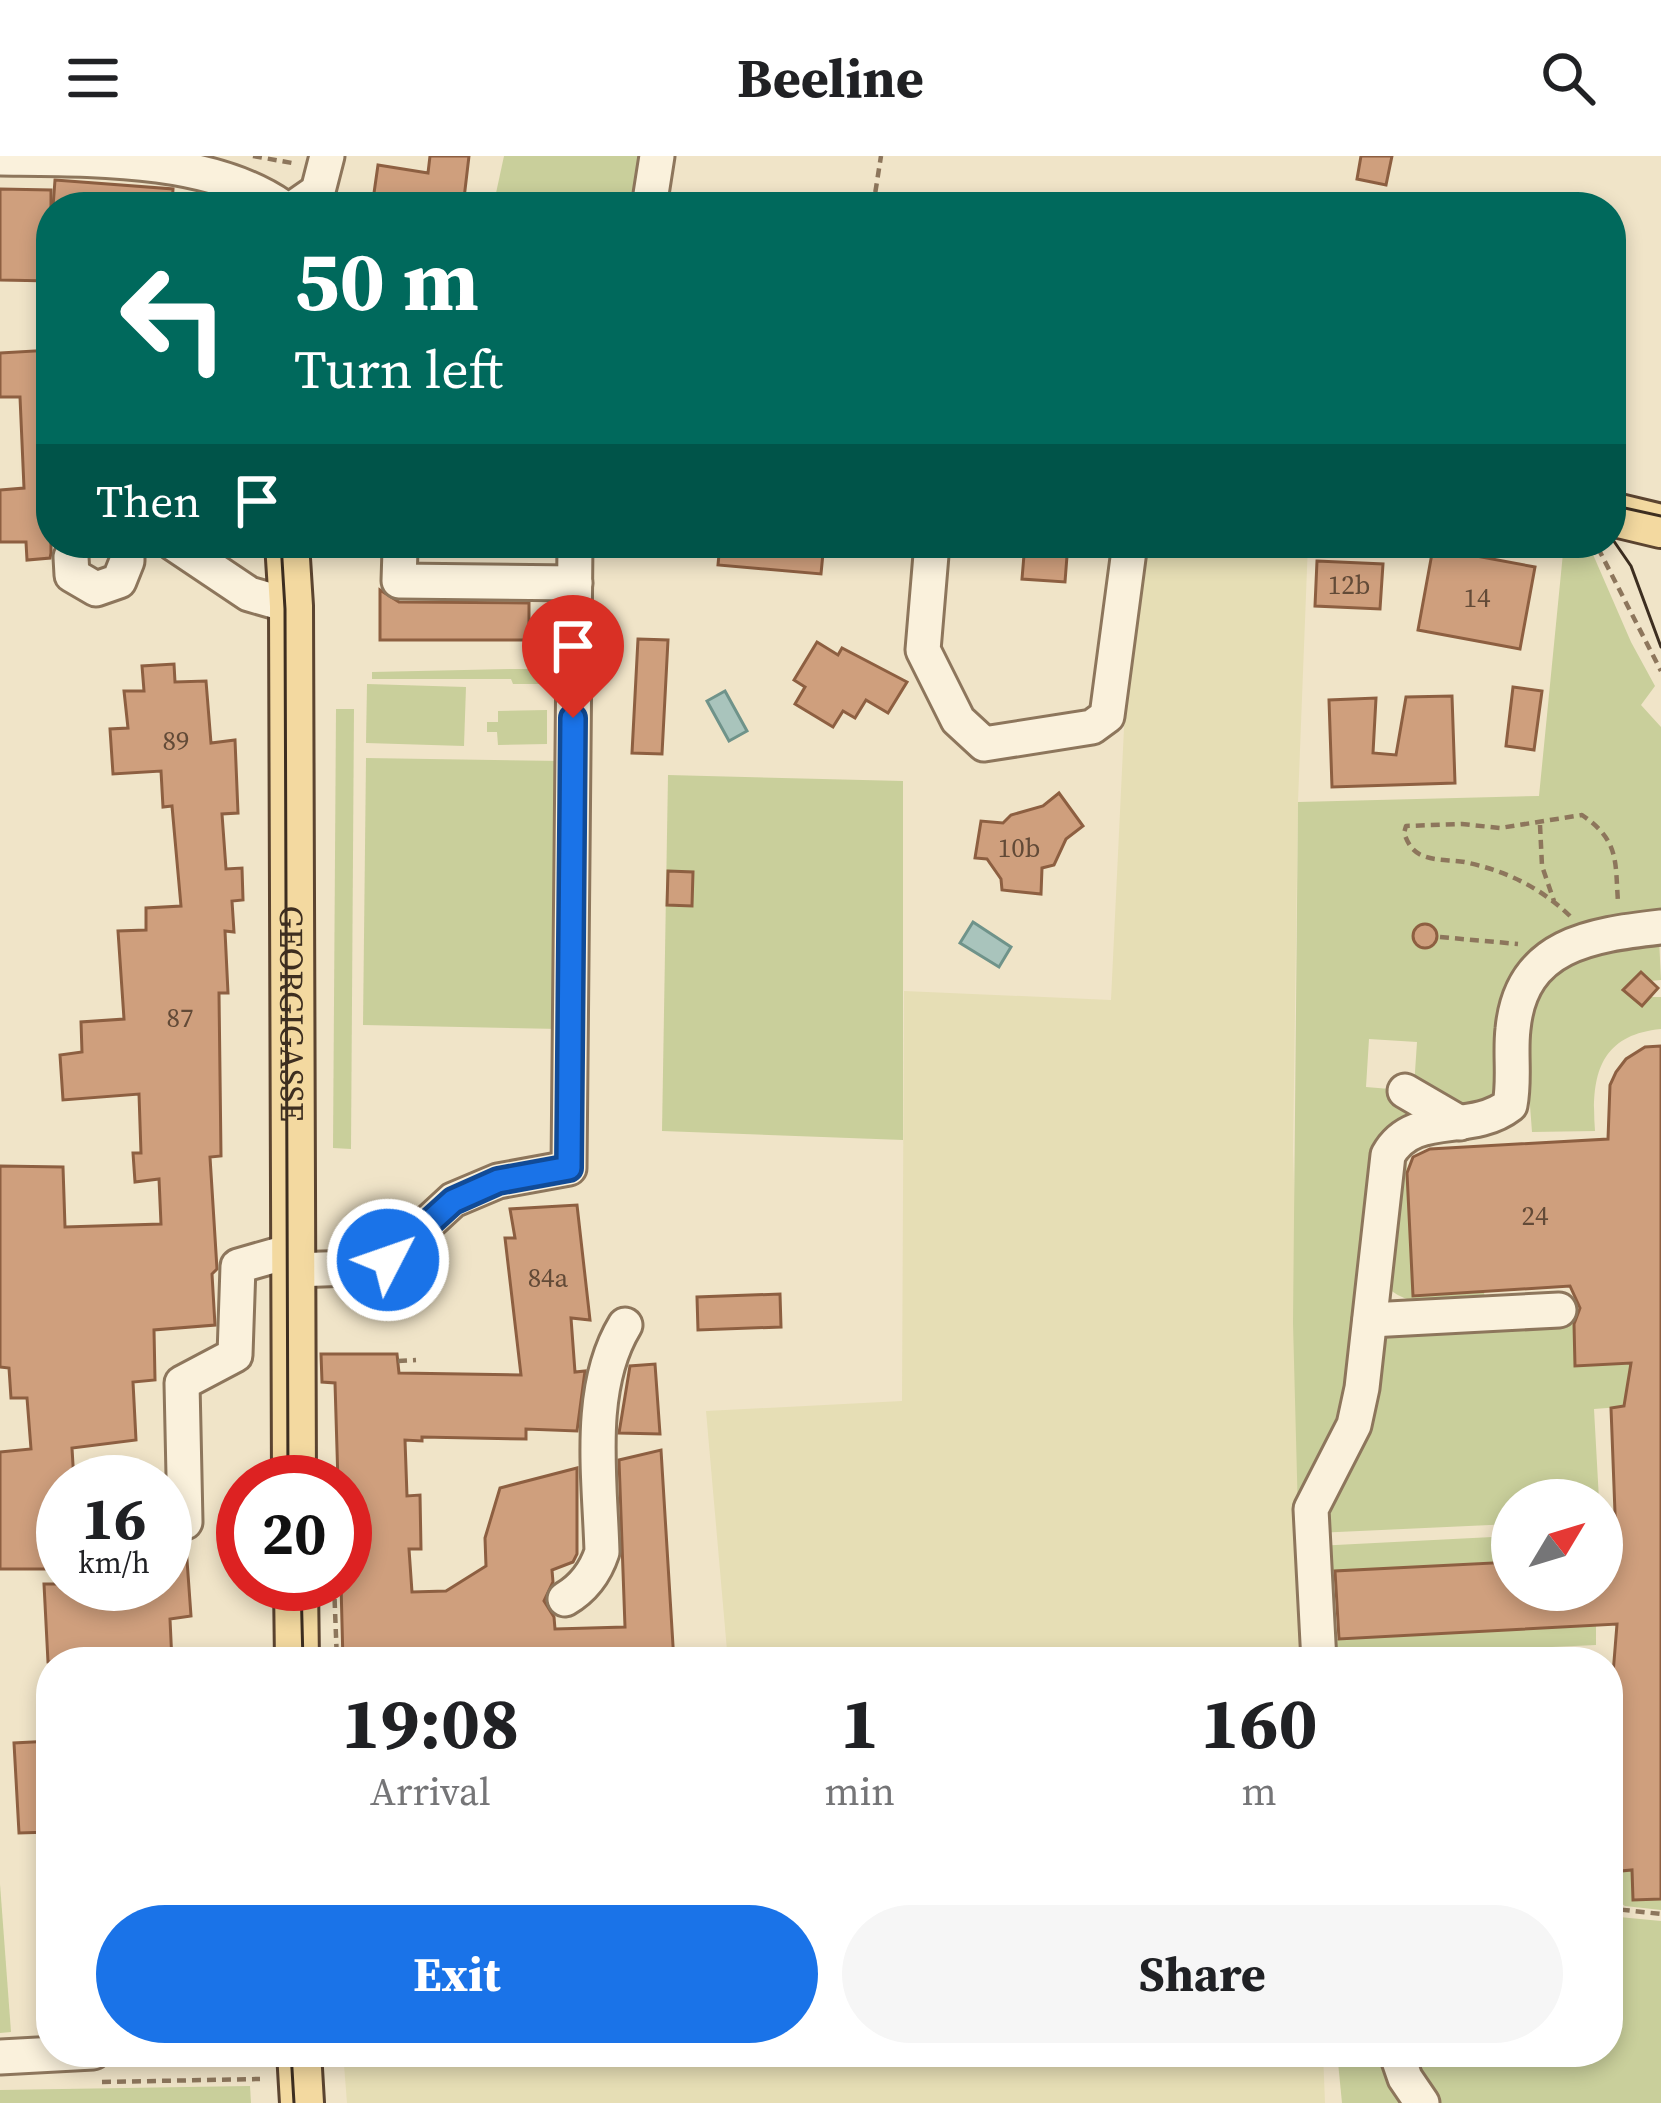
<!DOCTYPE html>
<html lang="en">
<head>
<meta charset="utf-8">
<style>
	body { margin:0; font-family:"Source Serif 4",serif; background:#f6f6f6; color:#202124; height:100vh; display:flex; flex-direction:column; font-size:45px; white-space:nowrap }
	* { box-sizing:border-box; margin:0 }
	p { font-size:39px; color:#757577 }
	.icon { flex:none; width:66px; height:66px; fill:none; stroke:currentColor; stroke-width:2; stroke-linecap:round; stroke-linejoin:round }
	.map { position:relative; flex:1; overflow:hidden }
	.panel { position:absolute; left:36px; top:1491px; width:1587px; height:420px; display:flex; flex-direction:column; background:#fff; border-radius:48px; box-shadow:0 6px 18px #0003 }
	.panel>* { flex:none }
	.guide { position:absolute; left:36px; top:36px; width:1590px; height:366px; border-radius:48px; box-shadow:0 6px 18px #0003; background:#00695c; color:#fff; overflow:hidden }
	.needle { width:78px; rotate:52deg }
	.fabs { position:absolute; left:1491px; top:1323px; display:grid; gap:24px }
	.fabs a { display:grid; place-items:center; width:132px; height:132px; border-radius:50%; background:#fff; box-shadow:0 6px 18px #0003; font-size:60px }
	.speed { position:absolute; left:36px; top:1299px; display:flex; gap:24px; font-size:60px; font-weight:700; text-align:center }
	.speed>* { display:grid; place-content:center; width:156px; height:156px; border-radius:50%; background:#fff; box-shadow:0 6px 18px #0003; line-height:1 }
	.speed small { font-size:30px; font-weight:400 }
	.speed .limit { border:18px solid #d22; background:#fff; color:#111 }
	.pin { position:absolute; display:grid; place-items:center; width:102px; height:102px; color:#fff; margin:-123px -51px; border-radius:50% 50% 50% 0; rotate:-45deg; box-shadow:0 0 12px #0007 }
	.pin .icon { rotate:45deg }
	.me { position:absolute; width:132px; margin:-66px; rotate:49deg; stroke-linejoin:round; filter:drop-shadow(0 0 9px #0008) }
	.turn { display:flex; align-items:center; gap:42px; height:252px; padding:0 60px; font-size:54px }
	.turn .icon { width:156px; height:156px; stroke-width:2.5 }
	.turn b { display:block; font-size:84px; line-height:102px }
	.then { display:flex; align-items:center; height:114px; padding:0 60px; background:#0003; gap:24px; font-size:45px }
	.eta { display:flex; justify-content:space-evenly; align-items:center; height:204px; text-align:center }
	.eta b { font-size:72px; font-weight:700; line-height:84px }
	.button { display:flex; gap:24px; margin-top:auto; padding:24px 60px }
	.button a { flex:1; height:138px; border-radius:72px; background:#1a73e8; color:#fff; font-size:48px; font-weight:700; line-height:138px; text-align:center }
	.button a+a { background:#f6f6f6; color:#202124 }
	header { display:flex; justify-content:space-between; align-items:center; height:156px; padding:0 60px; background:#fff; font-size:54px; font-weight:700 }
	.map>svg:first-child { display:block }
	.farmland { fill:#e6deb5 }
	.green { fill:#c9cf9b }
	.water { fill:#a9c4bc; stroke:#6f938a; stroke-width:3 }
	.building { fill:#cf9f7d; stroke:#8d5f41; stroke-width:3 }
	.lines { fill:none; stroke-linecap:round; stroke-linejoin:round }
	.minor-casing { stroke:#8d765c; stroke-width:39 }
	.major-casing { stroke:#5b4430; stroke-width:48 }
	.path { stroke:#8d765c; stroke-width:4.5; stroke-dasharray:9 6; stroke-linecap:butt }
	.minor { stroke:#faf1dc; stroke-width:33 }
	.major { stroke:#f3d9a0; stroke-width:42 }
	.tram { stroke:#3d2e20; stroke-width:3 }
	.route-casing { stroke:#114b97; stroke-width:30 }
	.route { stroke:#1a73e8; stroke-width:21 }
	.labels { text-anchor:middle; stroke-width:9; stroke-linejoin:round; paint-order:stroke }
	.number-label { font-size:27px; fill:#624a37 }
	.street-label { font-size:33px; fill:#3d2e20; stroke:#f7eed8 }
</style>
</head>
<body>
<header><svg class="icon" aria-label="menu" viewBox="0 0 24 24"><path d="M4 6h16M4 12h16M4 18h16"/></svg>Beeline<svg class="icon" aria-label="search" viewBox="0 0 24 24"><circle cx="10" cy="10" r="6"/><path d="M15 15l6 6"/></svg></header>
<div class="map">
<svg width="1661" height="1947" viewBox="0 0 1661 1947">
	<rect width="100%" height="100%" fill="#f0e4c8"/>
	<g class="farmland">
		<path d="M 1147,387 L 1308,387 L 1298,646 L 1293,995 L 1309,1506 L 728,1506 L 706,1255 L 902,1245 L 904,835 L 1111,844 L 1132,405 Z"/>
		<path d="M 343,1896 L 1323,1896 L 1325,1947 L 347,1947 Z"/>
	</g>
	<g class="green">
		<path d="M 504,0 L 639,0 L 631,51 L 493,51 Z"/>
		<path d="M 1564,387 L 1588,387 L 1631,486 L 1655,530 L 1641,549 L 1661,571 L 1661,764 L 1562,783 L 1500,933 L 1490,944 L 1460,957 L 1414,931 L 1417,886 L 1369,883 L 1366,931 L 1390,933 L 1437,961 L 1403,965 L 1350,1247 L 1298,1359 L 1293,1167 L 1298,646 L 1539,640 Z"/>
		<path d="M 512,513 L 545,513 L 545,528 L 513,528 L 511,523 L 372,523 L 372,516 Z"/>
		<path d="M 367,528 L 466,531 L 464,590 L 366,587 Z"/>
		<path d="M 336,553 L 354,553 L 351,993 L 333,992 Z"/>
		<path d="M 547,554 L 547,588 L 498,589 L 497,576 L 487,576 L 487,566 L 498,566 L 498,555 Z"/>
		<path d="M 366,602 L 563,605 L 560,873 L 363,869 Z"/>
		<path d="M 668,619 L 903,625 L 903,984 L 662,975 Z"/>
		<path d="M 1659,782 L 1661,824 L 1650,825 L 1641,817 L 1623,834 L 1642,850 L 1650,841 L 1661,841 L 1661,873 C 1598,879 1591,922 1595,975 L 1532,976 L 1523,857 L 1560,802 Z"/>
		<path d="M 1406,994 L 1413,1139 L 1483,1135 L 1486,1142 C 1454,1145 1413,1156 1387,1131 L 1390,1058 Z"/>
		<path d="M 1573,1157 L 1576,1210 L 1656,1206 L 1648,1249 L 1594,1253 L 1599,1344 L 1512,1344 L 1512,1368 L 1316,1377 L 1384,1179 Z"/>
		<path d="M 1512,1380 L 1512,1398 L 1494,1399 L 1494,1406 L 1332,1415 L 1335,1483 L 1596,1469 L 1596,1489 L 1350,1500 L 1328,1488 L 1316,1390 Z"/>
		<path d="M 1608,1675 L 1610,1716 L 1632,1714 L 1661,1743 L 1661,1754 L 1625,1750 L 1610,1740 Z"/>
		<path d="M 0,1728 L 11,1876 L 0,1877 Z"/>
		<path d="M 1608,1752 L 1619,1761 L 1661,1765 L 1661,1947 L 1427,1947 L 1401,1896 L 1608,1896 Z"/>
		<path d="M 1337,1896 L 1391,1896 L 1417,1947 L 1342,1947 Z"/>
		<path d="M 250,1930 L 251,1947 L 0,1947 L 0,1934 Z"/>
	</g>
	<g class="water">
		<path d="M 725,535 L 747,575 L 729,585 L 707,545 Z"/>
		<path d="M 973,766 L 1011,791 L 999,811 L 960,787 Z"/>
	</g>
	<g class="building">
		<path d="M 430,0 L 469,0 L 463,51 L 372,51 L 378,9 L 428,17 Z"/>
		<path d="M 1361,0 L 1392,0 L 1386,29 L 1357,23 Z"/>
		<path d="M 55,24 L 173,33 L 172,51 L 53,51 Z"/>
		<path d="M 0,33 L 51,34 L 51,125 L 0,124 Z"/>
		<path d="M 51,194 L 51,397 L 50,402 L 27,404 L 26,386 L 0,386 L 0,334 L 24,332 L 20,241 L 0,241 L 0,197 Z"/>
		<path d="M 720,387 L 824,387 L 821,418 L 718,409 Z"/>
		<path d="M 1025,387 L 1068,387 L 1065,426 L 1022,423 Z"/>
		<path d="M 1433,392 L 1535,411 L 1520,493 L 1418,474 Z"/>
		<path d="M 1317,405 L 1383,408 L 1380,453 L 1315,450 Z"/>
		<path d="M 380,434 L 399,446 L 529,447 L 529,484 L 380,484 Z"/>
		<path d="M 638,483 L 668,484 L 662,598 L 632,597 Z"/>
		<path d="M 817,486 L 838,499 L 842,492 L 907,526 L 888,557 L 866,544 L 855,562 L 843,555 L 833,571 L 795,548 L 805,531 L 794,524 Z"/>
		<path d="M 174,508 L 175,526 L 206,525 L 211,587 L 235,584 L 238,657 L 222,658 L 226,713 L 242,712 L 243,744 L 232,745 L 234,776 L 225,775 L 228,837 L 219,837 L 221,1000 L 210,1001 L 217,1113 L 212,1118 L 215,1169 L 154,1174 L 155,1224 L 133,1226 L 136,1284 L 72,1292 L 74,1326 L 63,1326 L 63,1413 L 0,1413 L 0,1296 L 31,1293 L 27,1242 L 11,1242 L 9,1212 L 0,1211 L 0,1010 L 63,1011 L 65,1071 L 161,1068 L 159,1023 L 135,1026 L 133,997 L 141,997 L 139,938 L 63,944 L 60,899 L 82,896 L 81,866 L 124,863 L 118,775 L 146,774 L 146,752 L 181,750 L 172,650 L 163,651 L 161,615 L 113,618 L 110,573 L 128,572 L 124,535 L 144,535 L 142,510 Z"/>
		<path d="M 1513,531 L 1542,535 L 1534,594 L 1506,590 Z"/>
		<path d="M 1452,540 L 1455,627 L 1332,631 L 1329,544 L 1376,542 L 1373,597 L 1396,599 L 1406,541 Z"/>
		<path d="M 1059,637 L 1083,670 L 1066,683 L 1054,709 L 1042,712 L 1041,738 L 1002,734 L 1001,723 L 987,703 L 975,702 L 981,665 L 1003,667 L 1011,659 L 1043,650 Z"/>
		<path d="M 668,715 L 693,716 L 692,750 L 667,749 Z"/>
		<circle cx="1425" cy="780" r="12"/>
		<path d="M 1641,816 L 1658,832 L 1642,850 L 1623,834 Z"/>
		<path d="M 1661,890 L 1661,1743 L 1633,1744 L 1632,1714 L 1610,1716 L 1609,1568 L 1617,1468 L 1339,1483 L 1335,1415 L 1512,1406 L 1512,1434 L 1602,1434 L 1602,1390 L 1616,1383 L 1611,1252 L 1624,1250 L 1631,1207 L 1575,1210 L 1574,1168 L 1580,1152 L 1570,1130 L 1413,1140 L 1407,1017 L 1413,1001 L 1430,993 L 1608,983 L 1610,929 L 1616,916 L 1626,903 L 1645,891 Z"/>
		<path d="M 577,1049 L 590,1164 L 571,1162 L 575,1216 L 585,1215 L 577,1275 L 526,1273 L 526,1283 L 422,1281 L 422,1285 L 405,1284 L 407,1340 L 420,1339 L 421,1393 L 409,1393 L 412,1436 L 446,1435 L 486,1410 L 485,1382 L 500,1332 L 577,1312 L 577,1398 L 573,1406 L 552,1414 L 553,1426 L 544,1445 L 554,1461 L 555,1473 L 625,1471 L 619,1304 L 661,1294 L 674,1506 L 343,1506 L 341,1428 L 345,1428 L 345,1326 L 338,1326 L 335,1227 L 322,1226 L 321,1198 L 397,1198 L 399,1217 L 521,1219 L 505,1082 L 515,1082 L 510,1053 Z"/>
		<path d="M 780,1138 L 781,1171 L 698,1174 L 697,1141 Z"/>
		<path d="M 655,1208 L 660,1278 L 619,1277 L 630,1210 Z"/>
		<path d="M 186,1390 L 191,1460 L 170,1463 L 172,1506 L 48,1506 L 44,1428 L 165,1428 L 165,1391 Z"/>
		<path d="M 51,1585 L 51,1676 L 19,1677 L 14,1587 Z"/>
	</g>
	<g class="lines">
		<g class="minor-casing">
			<g id="minor">
				<path d="M 0,2 C 88,3 210,0 282,51"/>
				<path d="M 295,51 L 318,35 L 327,0"/>
				<path d="M 649,51 L 657,0"/>
				<path d="M 173,387 L 249,438 L 291,450"/>
				<path d="M 407,387 L 400,394 L 399,425 L 575,427"/>
				<path d="M 932,387 L 923,494 L 958,564 L 984,588 L 1092,571 L 1107,560 L 1130,387"/>
				<path d="M 71,401 L 72,419 L 96,433 L 119,425 L 127,405 L 127,387"/>
				<path d="M 1405,935 L 1460,967"/>
				<path d="M 294,1114 L 351,1112 L 388,1104 L 453,1044 L 498,1025 L 569,1012 L 575,387"/>
				<path d="M 1370,1164 L 1559,1154"/>
				<path d="M 185,1366 L 182,1227 L 235,1199 L 238,1110 L 294,1094"/>
				<path d="M 565,1443 C 584,1432 595,1417 602,1396 C 600,1323 586,1233 625,1169"/>
				<path d="M 1319,1506 L 1311,1353 L 1354,1269 L 1362,1232 L 1388,999 C 1414,953 1470,980 1510,949 C 1515,923 1510,898 1513,873 C 1521,788 1591,779 1661,771"/>
				<path d="M 1396,1896 L 1405,1922 L 1422,1947"/>
				<path d="M 0,1901 L 93,1896"/>
			</g>
		</g>
		<g class="major-casing">
			<g id="major">
				<path d="M 1611,358 L 1661,370"/>
				<path id="s1" d="M 287,387 L 291,450 L 294,1326"/>
				<path d="M 296,1428 L 297,1506"/>
				<path d="M 299,1896 L 302,1947"/>
			</g>
		</g>
		<g class="path">
			<path d="M 253,0 L 292,7"/>
			<path d="M 873,51 L 881,0"/>
			<path d="M 1598,392 L 1661,515"/>
			<path d="M 1540,669 L 1542,710 L 1554,745"/>
			<path d="M 1570,760 C 1541,732 1508,716 1469,707 C 1453,703 1436,706 1421,699 C 1411,694 1408,687 1404,677 L 1406,670 L 1462,668 L 1500,672 L 1582,659 C 1620,685 1615,706 1618,746"/>
			<path d="M 1440,781 L 1518,788"/>
			<path d="M 398,1205 L 416,1204"/>
			<path d="M 334,1428 L 337,1506"/>
			<path d="M 1569,1501 L 1572,1506"/>
			<path d="M 1608,1747 L 1615,1753 L 1661,1758"/>
			<path d="M 102,1926 L 260,1923"/>
		</g>
		<use href="#minor" class="minor"/>
		<use href="#major" class="major"/>
		<g class="tram">
			<path d="M 1611,349 L 1661,360"/>
			<path d="M 1611,381 L 1631,410 L 1661,491"/>
			<path d="M 281,387 L 285,453 L 288,1326"/>
			<path d="M 301,1428 L 303,1506"/>
			<path d="M 291,1896 L 294,1947"/>
		</g>
	</g>
	<g class="lines">
		<g class="route-casing">
			<path id="route" d="M 388,1104 L 453,1045 L 498,1025 L 569,1012 L 573,562"/>
		</g>
		<use href="#route" class="route"/>
	</g>
	<g class="labels">
		<g class="number-label">
			<text x="1349" y="438">12b</text>
			<text x="1477" y="451">14</text>
			<text x="176" y="594">89</text>
			<text x="1019" y="701">10b</text>
			<text x="180" y="871">87</text>
			<text x="1535" y="1069">24</text>
			<text x="548" y="1131">84a</text>
		</g>
		<g class="street-label">
			<text dy="12" stroke="none"><textPath href="#s1" startOffset="471">GEORGIGASSE</textPath></text>
		</g>
	</g>
</svg>
<div class="fabs">
<a><svg class="needle" viewBox="-14 -14 28 28"><path d="M0-13l5 13h-10z" fill="#e53935"/><path d="M0 13l5-13h-10z" fill="#757577"/></svg></a>
</div>
<div class="speed"><div>16<small>km/h</small></div><div class="limit">20</div></div>
<div class="pin" style="left:573px;top:562px;background:#d93025"><svg class="icon" aria-label="arrive" viewBox="0 0 24 24"><path d="M6 21V4h12l-3 4 3 4H6"/></svg></div>
<svg class="me" style="left:388px;top:1104px" viewBox="-20 -20 40 40"><circle r="17" fill="#1a73e8" stroke="#fff" stroke-width="3"/><path d="M0-11L8 9 0 5-8 9z" fill="#fff"/></svg>
<div class="guide">
<div class="turn"><svg class="icon" aria-label="left" viewBox="0 0 24 24"><path d="M17 20v-9H6M10 6l-5 5 5 5"/></svg><div><b>50 m</b>Turn left</div></div>
<div class="then">Then<svg class="icon" aria-label="arrive" viewBox="0 0 24 24"><path d="M6 21V4h12l-3 4 3 4H6"/></svg></div>
</div>
<section class="panel">
<div class="eta">
<div><b>19:08</b><p>Arrival</p></div>
<div><b>1</b><p>min</p></div>
<div><b>160</b><p>m</p></div>
</div>
<div class="button"><a>Exit</a><a>Share</a></div>
</section>
</div>
</body>
</html>
